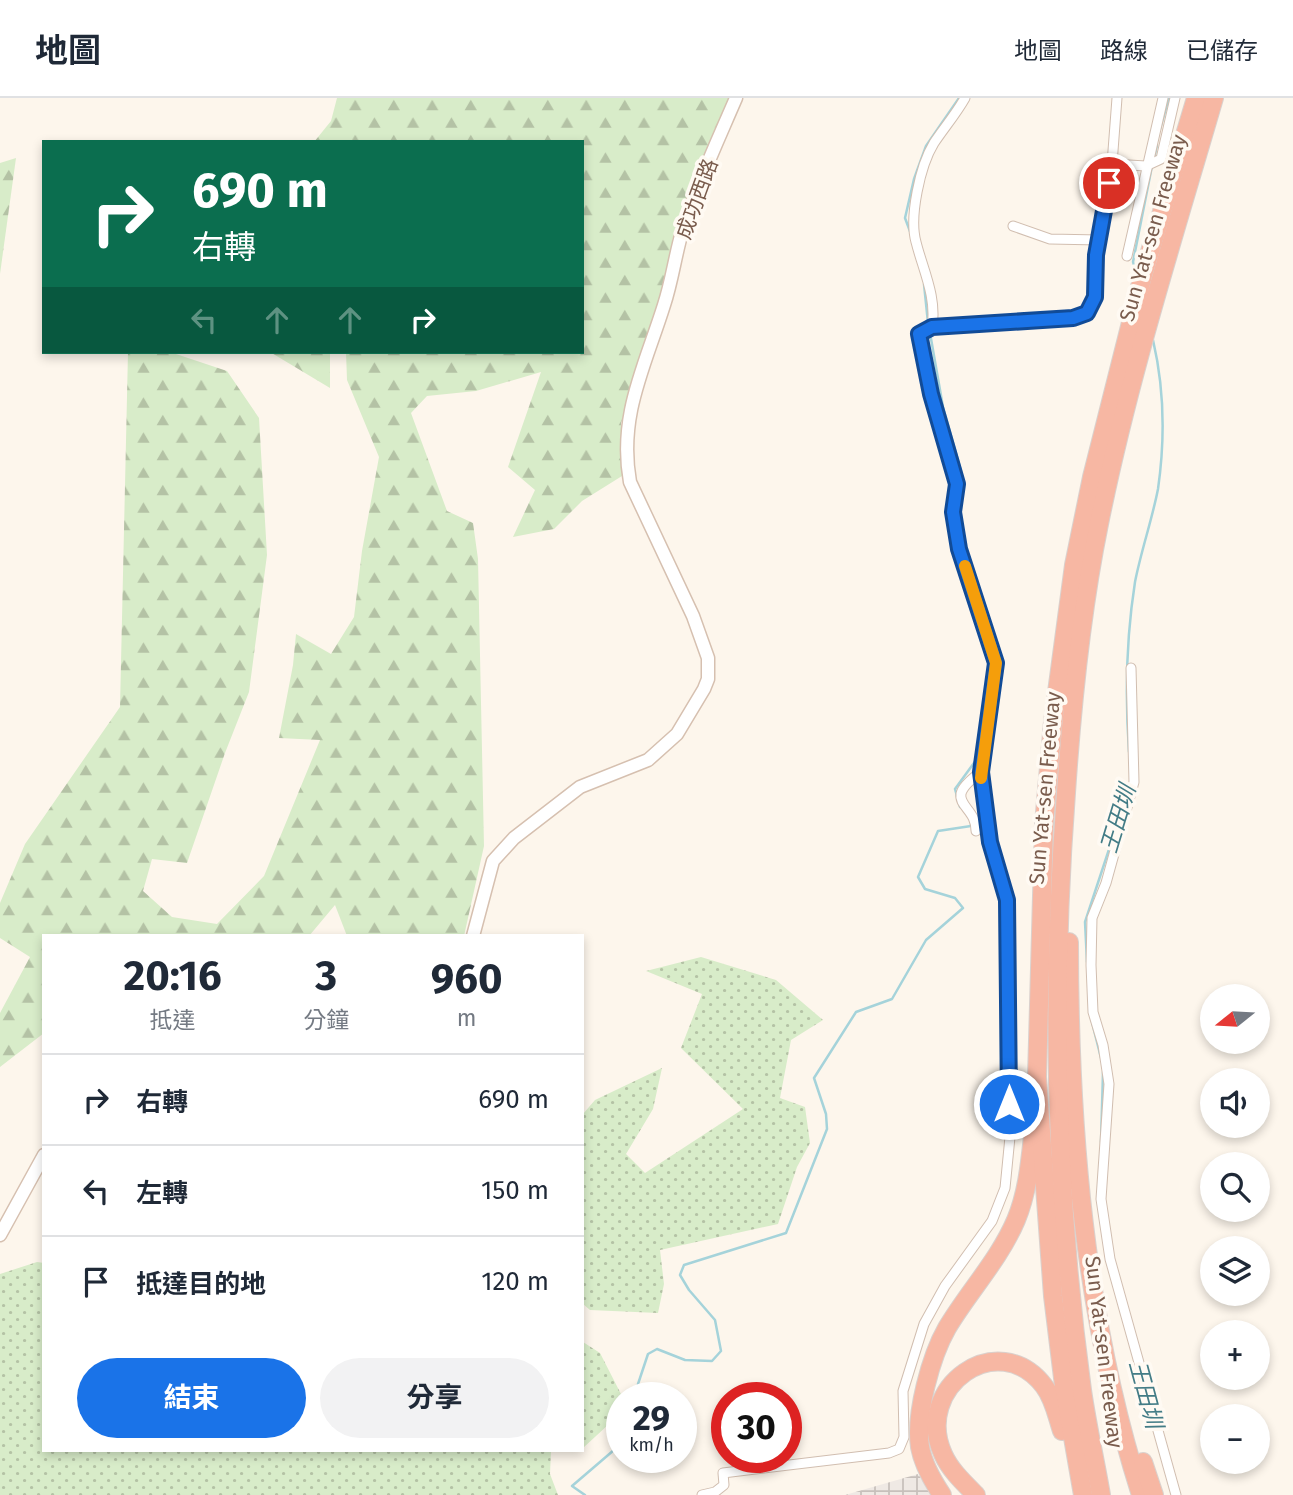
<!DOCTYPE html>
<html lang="zh-TW">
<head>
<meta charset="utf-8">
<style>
	body { margin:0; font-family:"Fira Sans","Noto Sans TC",sans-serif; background:#f2f2f3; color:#1f2937; height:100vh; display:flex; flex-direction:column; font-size:26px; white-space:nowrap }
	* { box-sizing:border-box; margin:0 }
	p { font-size:23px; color:#747a83 }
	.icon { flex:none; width:38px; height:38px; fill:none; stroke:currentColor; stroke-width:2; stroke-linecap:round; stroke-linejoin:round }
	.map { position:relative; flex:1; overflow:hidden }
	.details { position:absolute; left:42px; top:836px; width:542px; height:518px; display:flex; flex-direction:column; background:#fff; border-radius:0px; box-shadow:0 4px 10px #0003 }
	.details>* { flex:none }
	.guide { position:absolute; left:42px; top:42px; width:542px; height:214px; border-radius:0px; box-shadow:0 4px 10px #0003; background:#0b6e4f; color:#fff; overflow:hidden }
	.needle { width:46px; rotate:252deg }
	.buttons { position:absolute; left:1200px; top:886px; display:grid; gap:14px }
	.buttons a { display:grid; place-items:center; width:70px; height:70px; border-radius:50%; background:#fff; box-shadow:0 4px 10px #0003; font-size:35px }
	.speed { position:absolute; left:606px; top:1284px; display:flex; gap:14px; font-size:35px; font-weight:700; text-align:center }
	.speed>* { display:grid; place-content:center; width:91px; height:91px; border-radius:50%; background:#fff; box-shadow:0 4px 10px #0003; line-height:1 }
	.speed small { font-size:18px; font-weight:400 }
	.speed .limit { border:10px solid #d22; background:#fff; color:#111 }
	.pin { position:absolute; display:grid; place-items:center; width:60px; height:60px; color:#fff; margin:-30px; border:4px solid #fff; border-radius:50%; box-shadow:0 2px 7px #0007 }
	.me { position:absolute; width:77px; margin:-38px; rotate:0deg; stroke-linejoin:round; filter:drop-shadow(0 0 5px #0008) }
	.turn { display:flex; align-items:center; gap:24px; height:147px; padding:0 35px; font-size:32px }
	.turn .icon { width:91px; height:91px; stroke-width:2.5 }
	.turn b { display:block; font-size:49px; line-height:60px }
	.lanes { display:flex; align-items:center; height:66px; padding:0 35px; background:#0003; justify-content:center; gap:35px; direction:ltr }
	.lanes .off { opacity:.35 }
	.eta { display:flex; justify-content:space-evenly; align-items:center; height:119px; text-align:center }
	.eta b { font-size:42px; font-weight:700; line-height:49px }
	.button { display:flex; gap:14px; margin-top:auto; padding:14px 35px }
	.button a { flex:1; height:80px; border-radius:42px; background:#1a73e8; color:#fff; font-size:28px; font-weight:700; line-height:80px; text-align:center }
	.button a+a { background:#f2f2f3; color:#1f2937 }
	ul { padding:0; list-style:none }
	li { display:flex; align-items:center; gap:21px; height:91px; padding:0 35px; border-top:2px solid #e0e1e3 }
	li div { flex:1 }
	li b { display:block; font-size:26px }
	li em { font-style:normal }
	header { display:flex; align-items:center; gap:42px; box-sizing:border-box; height:98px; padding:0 35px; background:#fff; border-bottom:2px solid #e0e1e3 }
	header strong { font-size:33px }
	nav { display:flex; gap:38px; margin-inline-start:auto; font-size:24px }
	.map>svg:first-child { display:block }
	.industrial { fill:url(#industrial-grid) }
	.grass { fill:url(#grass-dots) }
	.forest { fill:url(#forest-firs) }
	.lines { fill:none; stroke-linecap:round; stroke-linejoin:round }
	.stream { stroke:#a5d3da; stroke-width:2.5 }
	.street-casing { stroke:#d1beb0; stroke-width:11 }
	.secondary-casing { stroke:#d6c0b0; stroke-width:15 }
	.highway-casing { stroke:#dad1cd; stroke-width:20 }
	.street { stroke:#fff; stroke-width:9 }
	.secondary { stroke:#fff; stroke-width:12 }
	.highway { stroke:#f7b7a3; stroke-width:18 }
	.route-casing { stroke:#114b97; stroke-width:18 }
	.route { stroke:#1a73e8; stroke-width:12 }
	.slow { stroke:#f59e0b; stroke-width:12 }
	.labels { text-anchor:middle; stroke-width:7; stroke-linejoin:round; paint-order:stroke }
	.street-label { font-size:21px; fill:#7a5c4d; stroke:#fffaf3 }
	.water-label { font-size:23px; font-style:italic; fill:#437c86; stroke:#fffaf3 }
</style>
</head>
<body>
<header>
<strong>地圖</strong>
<nav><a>地圖</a><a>路線</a><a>已儲存</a></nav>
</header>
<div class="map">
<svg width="1293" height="1397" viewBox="0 0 1293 1397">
	<defs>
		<pattern id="industrial-grid" width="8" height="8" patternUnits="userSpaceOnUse" patternTransform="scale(1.75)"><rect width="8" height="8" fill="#efe9e4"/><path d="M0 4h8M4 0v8" fill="none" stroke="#c7c0bb"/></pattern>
		<pattern id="grass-dots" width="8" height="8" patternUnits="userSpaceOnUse" patternTransform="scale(1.75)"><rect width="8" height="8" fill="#d8ecc9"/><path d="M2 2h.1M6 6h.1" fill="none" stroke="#b4c2a5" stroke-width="1.8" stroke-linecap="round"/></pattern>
		<pattern id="forest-firs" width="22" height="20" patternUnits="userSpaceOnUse" patternTransform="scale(1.75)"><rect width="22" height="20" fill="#d8ecc9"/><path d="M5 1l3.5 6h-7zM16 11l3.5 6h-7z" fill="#b4c2a5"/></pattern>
	</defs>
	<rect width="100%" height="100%" fill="#fdf6ec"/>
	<path class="industrial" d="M 918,1376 L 933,1397 L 845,1397 Z"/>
	<g class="grass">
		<path d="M 701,859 L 776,882 L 823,922 L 791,942 L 780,1000 L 805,1009 L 810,1045 L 797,1069 L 778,1126 L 660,1152 L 664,1186 L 658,1215 L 590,1212 L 583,1206 L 583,1016 L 595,1002 L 662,970 L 653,1011 L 626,1056 L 645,1075 L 743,1011 L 681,950 L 702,896 L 646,873 Z"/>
		<path d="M 37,1164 L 44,1165 L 44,1353 L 551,1353 L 550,1376 L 558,1397 L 0,1397 L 0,1176 Z"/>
		<path d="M 583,1244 L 600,1255 L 623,1300 L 621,1300 L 621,1315 L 583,1350 Z"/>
	</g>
	<g class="forest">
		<path d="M 337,0 L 729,0 L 673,139 L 661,212 L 621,325 L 622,378 L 582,403 L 554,431 L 513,439 L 535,392 L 508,369 L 541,274 L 476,293 L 427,298 L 411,315 L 447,413 L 473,425 L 478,461 L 484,748 L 464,838 L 347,838 L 335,807 L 309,838 L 44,838 L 44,935 L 0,969 L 0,915 L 30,859 L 0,840 L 0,805 L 25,746 L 120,609 L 128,254 L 170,254 L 227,273 L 259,320 L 267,457 L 249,594 L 225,655 L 187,765 L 152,761 L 143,793 L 172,819 L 217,826 L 264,778 L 320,642 L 279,640 L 293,567 L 296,536 L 331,556 L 354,519 L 362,453 L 379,359 L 347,282 L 346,254 L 583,254 L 583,44 L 314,44 L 331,23 Z"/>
		<path d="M 16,60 L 0,176 L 0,65 Z"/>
		<path d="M 270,254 L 330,254 L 330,290 Z"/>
	</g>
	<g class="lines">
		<g class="stream">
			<path d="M 1160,31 L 1169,0"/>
			<path d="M 1154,61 L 1157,47"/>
			<path d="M 911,136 L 905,120 L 914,81 L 926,48 L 959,0"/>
			<path d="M 1136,174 L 1133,164 L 1152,68"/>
			<path d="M 924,186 L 928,225"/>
			<path d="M 930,235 L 943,309 L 961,373 L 960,382"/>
			<path d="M 962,474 L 971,511 L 990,565 L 982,634"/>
			<path d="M 1129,654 C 1125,597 1126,541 1135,484 C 1141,453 1152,422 1158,391 C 1165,342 1164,289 1153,242"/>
			<path d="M 960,709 L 955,691 L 979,658"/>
			<path d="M 1087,864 L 1085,824 L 1121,715"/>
			<path d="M 1090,916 L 1101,960"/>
			<path d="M 1101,1044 L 1103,974"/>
			<path d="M 643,1300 L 638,1286 L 648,1256 L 657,1251 L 685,1262 L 712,1263 L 721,1253 L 715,1222 L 689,1192 L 680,1177 L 684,1167 L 786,1135 L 827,1031 L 826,1016 L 814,980 L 856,914 L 892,901 L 926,842 L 963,810 L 955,800 L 925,791 L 918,779 L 938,733 L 971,728 L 971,726"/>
			<path d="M 585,1397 L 572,1388 L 621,1346"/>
		</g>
		<g class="street-casing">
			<g id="street">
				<path d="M 1112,66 L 1117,0"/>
				<path d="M 1013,128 L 1050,141 L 1099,142"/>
				<path d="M 1127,158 L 1163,0"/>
				<path d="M 932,229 C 937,199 923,172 916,144 C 909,119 920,68 934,45 C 944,30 956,16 965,0"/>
				<path d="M 1131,570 L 1134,684 L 1106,785 L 1092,820 L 1091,867 L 1093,914 L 1103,947 L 1109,986 L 1101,1101 L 1110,1161 L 1176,1397"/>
				<path d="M 976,733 C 977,705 938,705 981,674"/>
				<path d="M 702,1397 L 715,1394 L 724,1387 L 723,1375 L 889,1355 L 899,1351 L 904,1339 L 903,1293 L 924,1226 L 945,1188 L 992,1123 L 1005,1090 L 1010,1039 L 1007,802 L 990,744 L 982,697 L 981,674 L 995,565 L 959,451 L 953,414 L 957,386 L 931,296 L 919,236 L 932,229 L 1073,220 L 1087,215 L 1095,199 L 1096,157 L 1107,104 L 1112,66 L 1146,68 L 1161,61 L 1175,0"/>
			</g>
		</g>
		<g class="secondary-casing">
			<g id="secondary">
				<path d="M 473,838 L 493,763 L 514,740 L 580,689 L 648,662 L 677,636 L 704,591 L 708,581 L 708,560 L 693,518 L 630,384 C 618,318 645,268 664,207 C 672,183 675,158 682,134 C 695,91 718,42 736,0"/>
				<path d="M 0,1137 L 44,1057"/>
			</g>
		</g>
		<g class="highway-casing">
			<g id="highway">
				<path d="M 1069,844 C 1069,1030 1084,1219 1141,1397"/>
				<path d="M 1143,1364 L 1154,1397"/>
				<path d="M 942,1397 C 932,1382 923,1366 920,1349 C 915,1316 931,1258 947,1230 C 969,1193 999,1162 1016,1122 C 1027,1096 1030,1066 1033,1038"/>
				<path d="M 976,1397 C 964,1385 950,1372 943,1356 C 913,1289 998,1228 1044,1288 C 1054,1301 1057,1318 1062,1333"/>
				<path d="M 1083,1397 L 1064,1288 L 1053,1198 L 1037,979 L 1044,726 L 1053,624 L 1074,467 L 1092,379 L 1143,177 L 1196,0"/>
				<path d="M 1101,1397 C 1095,1362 1087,1327 1082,1292 C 1055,1094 1051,894 1066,695 C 1072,605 1081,514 1099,426 C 1128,282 1173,141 1214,0"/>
			</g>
		</g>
		<use href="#street" class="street"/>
		<use href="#secondary" class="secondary"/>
		<use href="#highway" class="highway"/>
	</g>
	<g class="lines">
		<g class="route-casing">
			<path id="route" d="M 1009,1006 L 1007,802 L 990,744 L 981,674 L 996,565 L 959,451 L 953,414 L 957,386 L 931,296 L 919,236 L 932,229 L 1073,220 L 1087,215 L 1095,199 L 1096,157 L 1109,85"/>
		</g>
		<use href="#route" class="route"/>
		<path class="slow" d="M 965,468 L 996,565 L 981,680"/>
	</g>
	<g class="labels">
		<g class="street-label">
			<text transform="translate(697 101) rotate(-70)" y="7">成功西路</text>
			<text transform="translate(1153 130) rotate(-74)" y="7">Sun Yat-sen Freeway</text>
			<text transform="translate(1045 690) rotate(-85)" y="7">Sun Yat-sen Freeway</text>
			<text transform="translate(1104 1254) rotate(83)" y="7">Sun Yat-sen Freeway</text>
		</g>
		<g class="water-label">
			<text transform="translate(1118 721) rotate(-73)" y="8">王田圳</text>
			<text transform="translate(1146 1296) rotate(75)" y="8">王田圳</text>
		</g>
	</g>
</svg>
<div class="buttons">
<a><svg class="needle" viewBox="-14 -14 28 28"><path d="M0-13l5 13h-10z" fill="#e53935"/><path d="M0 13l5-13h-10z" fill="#747a83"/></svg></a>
<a><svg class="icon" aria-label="sound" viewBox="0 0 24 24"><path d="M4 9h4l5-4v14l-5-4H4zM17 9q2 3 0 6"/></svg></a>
<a><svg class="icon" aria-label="search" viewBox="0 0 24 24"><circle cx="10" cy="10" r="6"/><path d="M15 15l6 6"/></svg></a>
<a><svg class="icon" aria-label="layers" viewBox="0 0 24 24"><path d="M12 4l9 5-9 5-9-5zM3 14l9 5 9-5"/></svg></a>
<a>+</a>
<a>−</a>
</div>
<div class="speed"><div>29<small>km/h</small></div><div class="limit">30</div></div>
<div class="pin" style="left:1109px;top:85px;background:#d93025"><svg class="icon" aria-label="arrive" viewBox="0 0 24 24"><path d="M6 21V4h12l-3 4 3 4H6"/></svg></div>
<svg class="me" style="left:1009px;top:1006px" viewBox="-20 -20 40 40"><circle r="17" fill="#1a73e8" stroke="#fff" stroke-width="3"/><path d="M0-11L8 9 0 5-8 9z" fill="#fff"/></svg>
<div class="guide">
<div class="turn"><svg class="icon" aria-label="right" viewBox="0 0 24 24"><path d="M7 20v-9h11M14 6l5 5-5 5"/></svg><div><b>690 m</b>右轉</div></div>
<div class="lanes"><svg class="icon off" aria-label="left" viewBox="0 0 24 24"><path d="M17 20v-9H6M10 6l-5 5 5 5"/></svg><svg class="icon off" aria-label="ahead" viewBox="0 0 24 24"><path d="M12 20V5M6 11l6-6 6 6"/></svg><svg class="icon off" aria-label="ahead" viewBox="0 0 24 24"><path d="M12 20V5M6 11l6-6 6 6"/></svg><svg class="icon" aria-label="right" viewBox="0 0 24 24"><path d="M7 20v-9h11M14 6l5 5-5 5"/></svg></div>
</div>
<section class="details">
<div class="eta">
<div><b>20:16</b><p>抵達</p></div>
<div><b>3</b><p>分鐘</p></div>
<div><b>960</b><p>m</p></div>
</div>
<ul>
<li><svg class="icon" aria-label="right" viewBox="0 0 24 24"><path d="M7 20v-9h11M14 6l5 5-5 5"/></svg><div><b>右轉</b></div><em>690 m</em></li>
<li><svg class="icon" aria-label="left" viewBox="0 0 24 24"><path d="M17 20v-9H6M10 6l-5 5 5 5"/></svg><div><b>左轉</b></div><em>150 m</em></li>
<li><svg class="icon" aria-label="arrive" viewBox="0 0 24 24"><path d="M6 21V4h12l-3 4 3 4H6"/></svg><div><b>抵達目的地</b></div><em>120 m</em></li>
</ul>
<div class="button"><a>結束</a><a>分享</a></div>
</section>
</div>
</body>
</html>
